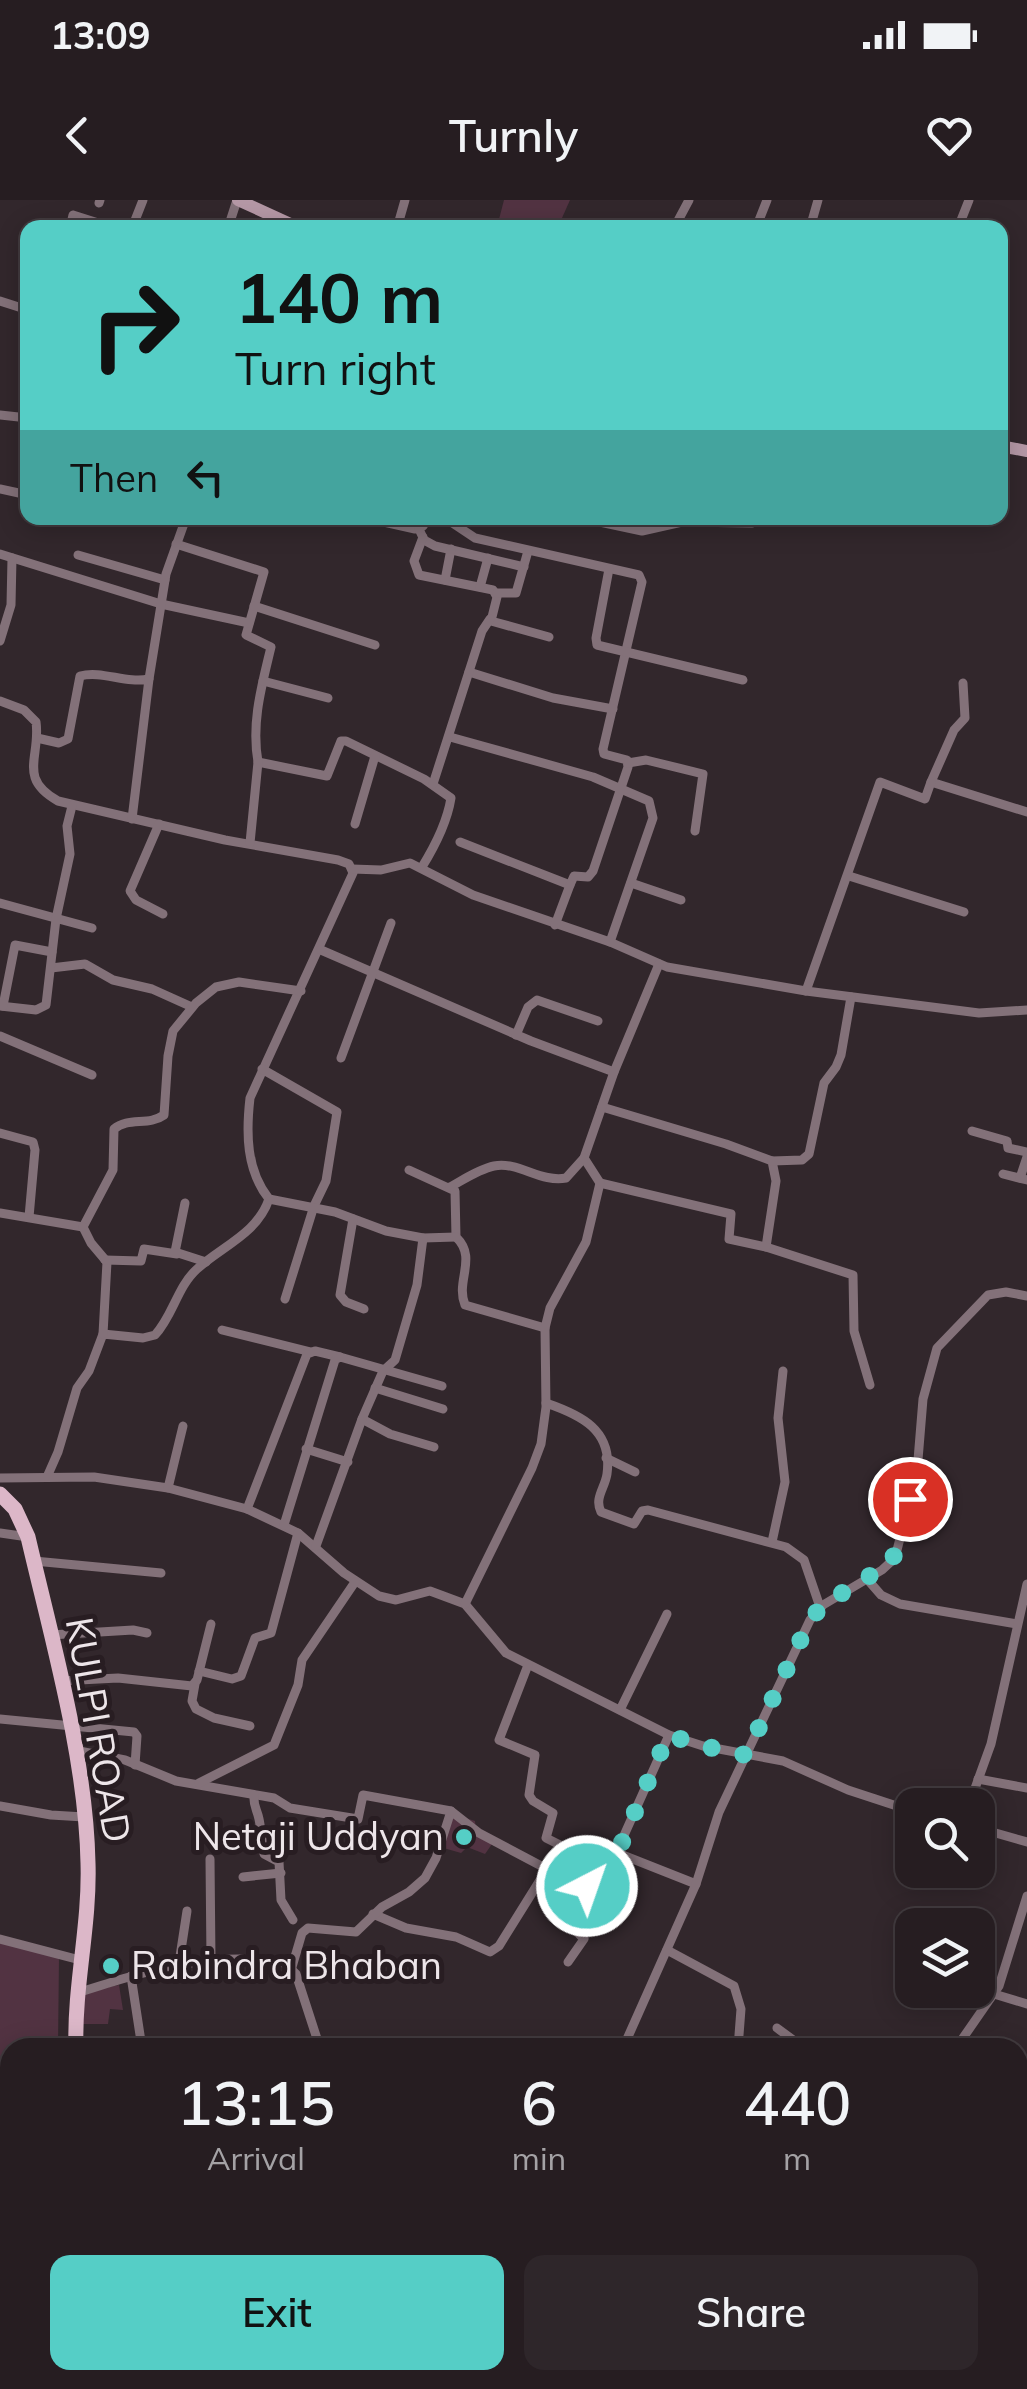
<!DOCTYPE html>
<html lang="en">
<head>
<meta charset="utf-8">
<style>
	body { margin:0; font-family:Mulish,sans-serif; background:#2e262a; color:#f1f3f6; height:100vh; display:flex; flex-direction:column; font-size:38px; white-space:nowrap }
	* { box-sizing:border-box; margin:0 }
	p { font-size:32px; color:#a4a2a5 }
	.icon { flex:none; width:55px; height:55px; fill:none; stroke:currentColor; stroke-width:2; stroke-linecap:round; stroke-linejoin:round }
	.map { position:relative; flex:1; overflow:hidden }
	.drawer { position:absolute; left:0px; top:1838px; width:1028px; height:352px; display:flex; flex-direction:column; background:#261d21; border-radius:30px 30px 0 0; box-shadow:0 5px 25px #0003,0 0 0 2px #423b3f }
	.drawer>* { flex:none }
	.hud { position:absolute; left:20px; top:20px; width:988px; height:305px; border-radius:20px; box-shadow:0 5px 25px #0003,0 0 0 2px #423b3f; background:#55cec6; color:#111; overflow:hidden }
	.tools { position:absolute; left:895px; top:1588px; display:grid; gap:20px }
	.tools a { display:grid; place-items:center; width:100px; height:100px; border-radius:20px; background:#261d21; box-shadow:0 5px 25px #0003,0 0 0 2px #423b3f; font-size:50px }
	.pin { position:absolute; display:grid; place-items:center; width:85px; height:85px; color:#fff; margin:-42px; border:5px solid #fff; border-radius:50%; box-shadow:0 2px 10px #0007 }
	.me { position:absolute; width:110px; margin:-55px; rotate:41deg; stroke-linejoin:round; filter:drop-shadow(0 0 8px #0008) }
	.turn { display:flex; align-items:center; gap:35px; height:210px; padding:0 50px; font-size:45px }
	.turn .icon { width:130px; height:130px; stroke-width:2.5 }
	.turn b { display:block; font-size:70px; line-height:85px }
	.then { display:flex; align-items:center; height:95px; padding:0 50px; background:#0003; gap:20px; font-size:38px }
	.eta { display:flex; justify-content:space-evenly; align-items:center; height:170px; text-align:center }
	.eta b { font-size:60px; font-weight:600; line-height:70px }
	.button { display:flex; gap:20px; margin-top:auto; padding:20px 50px }
	.button a { flex:1; height:115px; border-radius:20px; background:#55cec6; color:#111; font-size:40px; font-weight:600; line-height:115px; text-align:center }
	.button a+a { background:#2e262a; color:#f1f3f6 }
	.status { display:flex; justify-content:space-between; align-items:center; height:70px; padding:0 50px; background:#261d21; direction:ltr }
	.status svg { height:28px; fill:currentColor }
	header { display:flex; justify-content:space-between; align-items:center; height:130px; padding:0 50px; background:#261d21; font-size:45px; font-weight:600 }
	.map>svg:first-child { display:block }
	.green { fill:#523342 }
	.lines { fill:none; stroke-linecap:round; stroke-linejoin:round }
	.street { stroke:#837179; stroke-width:9 }
	.secondary { stroke:#b598a6; stroke-width:12 }
	.primary { stroke:#dcb7c8; stroke-width:15 }
	.route { stroke:#55cec6; stroke-width:18; stroke-dasharray:0 32.4 }
	.poi-dot { fill:#55cec6; stroke:#281d22; stroke-width:4 }
	.labels { text-anchor:middle; stroke-width:10; stroke-linejoin:round; paint-order:stroke }
	.street-label { font-size:38px; fill:#ede5e9; stroke:#281d22 }
	.poi-label { font-size:38px; fill:#ede5e9; stroke:#281d22; text-anchor:end }
</style>
</head>
<body>
<div class="status"><b>13:09</b><svg viewBox="0 0 49 12"><path d="M0 12V9h3v3zM5 12V6h3v6zM10 12V3h3v9zM15 12V0h3v12zM26 1h20v11H26zM47 4h2v5h-2z"/></svg></div>
<header><svg class="icon" aria-label="back" viewBox="0 0 24 24"><path d="M15 5l-7 7 7 7"/></svg>Turnly<svg class="icon" aria-label="heart" viewBox="0 0 24 24"><path d="M12 20l-8-8c-3-5 5-10 8-4 3-6 11-1 8 4z"/></svg></header>
<div class="map">
<svg width="1027" height="2189" viewBox="0 0 1027 2189">
	<rect width="100%" height="100%" fill="#32272c"/>
	<g class="green">
		<path d="M 504,0 L 570,0 L 558,27 L 497,27 Z"/>
		<path d="M 453,1614 L 475,1621 L 476,1630 L 492,1644 L 485,1654 L 467,1647 L 461,1653 L 440,1647 Z"/>
		<path d="M 0,1740 L 59,1757 L 58,1847 L 10,1848 L 10,1868 L 0,1865 Z"/>
		<path d="M 119,1785 L 123,1810 L 110,1809 L 108,1824 L 78,1824 L 85,1792 Z"/>
	</g>
	<g class="lines">
		<g class="street">
			<path d="M 99,3 L 100,0"/>
			<path d="M 70,28 L 73,15 L 114,28"/>
			<path d="M 132,28 L 143,0"/>
			<path d="M 228,28 L 237,0"/>
			<path d="M 397,28 L 405,0"/>
			<path d="M 674,28 L 689,0"/>
			<path d="M 756,28 L 767,0"/>
			<path d="M 810,28 L 818,0"/>
			<path d="M 958,28 L 969,0"/>
			<path d="M 0,101 L 28,110"/>
			<path d="M 0,215 L 28,218"/>
			<path d="M 0,289 L 28,295"/>
			<path d="M 366,318 L 415,329 L 423,326 L 428,318"/>
			<path d="M 434,318 L 448,320 L 475,338 L 639,375 L 642,382 L 603,549 L 604,554 L 627,560 L 628,567 L 593,671 L 588,677 L 574,676 L 570,685 L 460,642"/>
			<path d="M 581,318 L 642,331 L 682,322 L 752,323"/>
			<path d="M 419,329 L 424,340 L 435,346 L 524,367"/>
			<path d="M 423,337 L 414,361 L 419,375 L 493,390 L 497,397 L 491,421 L 549,437"/>
			<path d="M 176,344 L 264,372 L 246,435 L 271,447 C 262,485 251,522 258,562 L 327,576 L 341,541 L 346,541 L 424,579 L 451,598 C 447,623 435,646 422,667"/>
			<path d="M 0,354 L 161,404 L 249,423"/>
			<path d="M 78,355 L 165,380"/>
			<path d="M 609,369 L 596,438 L 597,445 L 743,480"/>
			<path d="M 445,380 L 451,349"/>
			<path d="M 480,387 L 488,358"/>
			<path d="M 497,393 L 516,393 L 528,351"/>
			<path d="M 254,406 L 375,445"/>
			<path d="M 0,441 L 11,405 L 12,358"/>
			<path d="M 469,472 L 553,498 L 613,509"/>
			<path d="M 263,481 L 328,498"/>
			<path d="M 963,483 L 965,518 L 954,530 L 931,582 L 1027,612"/>
			<path d="M 0,501 L 24,510 L 36,522 C 41,557 17,578 58,601 L 225,640 L 338,660 L 349,664 L 353,673 L 250,898 C 246,933 246,970 269,999 C 257,1034 222,1046 197,1069 C 177,1087 173,1116 155,1135 L 143,1138 L 103,1134 L 89,1171 L 77,1188 L 58,1252 L 47,1277"/>
			<path d="M 450,537 L 593,577 L 649,601 L 653,618 L 610,742"/>
			<path d="M 37,538 L 59,543 L 68,539 L 80,476 C 102,470 126,484 149,479 L 166,374 L 186,318"/>
			<path d="M 628,563 L 646,560 L 703,574 L 695,631"/>
			<path d="M 433,584 L 482,431 L 490,419"/>
			<path d="M 132,619 L 149,479"/>
			<path d="M 159,624 L 130,691 L 136,700 L 163,714"/>
			<path d="M 355,624 L 375,556"/>
			<path d="M 250,643 L 258,562"/>
			<path d="M 352,669 L 381,670 L 410,663 L 473,695 L 610,742 L 667,767 L 806,791 L 979,813 L 1027,810"/>
			<path d="M 849,676 L 964,712"/>
			<path d="M 631,683 L 681,700"/>
			<path d="M 0,703 L 92,728"/>
			<path d="M 555,725 L 570,685"/>
			<path d="M 321,750 L 531,841 L 614,872"/>
			<path d="M 51,768 L 85,764 L 113,780 L 152,789 L 192,807"/>
			<path d="M 806,791 L 880,582 L 925,599 L 931,582"/>
			<path d="M 0,806 L 36,810 L 46,805 L 56,719 L 70,654 L 67,626 L 72,606"/>
			<path d="M 3,806 L 15,745 L 52,752"/>
			<path d="M 516,835 L 528,807 L 537,800 L 598,821"/>
			<path d="M 0,836 L 92,875"/>
			<path d="M 341,858 L 391,723"/>
			<path d="M 262,869 L 337,912 L 326,981 L 314,1006 L 285,1099"/>
			<path d="M 602,907 L 726,944 L 772,961 L 776,981 L 766,1047 L 853,1075 L 854,1131 L 870,1185"/>
			<path d="M 972,931 L 1007,941 L 1008,948 L 1027,952"/>
			<path d="M 0,933 L 33,942 L 35,950 L 29,1017"/>
			<path d="M 772,961 L 802,960 L 809,954 L 824,883 L 836,867 L 841,855 L 851,797"/>
			<path d="M 409,970 L 455,991 L 456,1037 C 478,1058 455,1081 465,1105 L 545,1128"/>
			<path d="M 1003,974 L 1027,980"/>
			<path d="M 1020,978 L 1027,957"/>
			<path d="M 600,983 L 731,1014 L 729,1039 L 766,1047"/>
			<path d="M 450,987 C 463,980 479,969 494,966 C 518,961 541,983 566,978 L 584,958 L 614,872 L 659,764"/>
			<path d="M 269,999 L 335,1012 L 386,1031 L 423,1038 L 456,1037"/>
			<path d="M 185,1003 L 175,1052 L 206,1062"/>
			<path d="M 0,1013 L 83,1027"/>
			<path d="M 353,1019 L 340,1095 L 346,1102 L 364,1109"/>
			<path d="M 83,1027 L 113,970 L 114,929 C 128,917 149,926 164,915 L 168,856 L 173,831 L 196,803 L 216,787 L 239,782 L 301,791"/>
			<path d="M 83,1027 L 91,1043 L 107,1062 L 103,1134"/>
			<path d="M 105,1060 L 141,1061 L 144,1049 L 177,1054"/>
			<path d="M 222,1130 L 311,1152"/>
			<path d="M 375,1188 L 443,1209"/>
			<path d="M 546,1203 C 581,1215 613,1230 607,1274 C 605,1288 594,1298 601,1312 L 634,1324 L 642,1311 L 648,1310 L 786,1347 L 804,1360 L 820,1407"/>
			<path d="M 362,1219 L 390,1234 L 434,1247"/>
			<path d="M 306,1249 L 348,1262"/>
			<path d="M 606,1258 L 635,1272"/>
			<path d="M 0,1278 L 94,1277 L 168,1288 L 247,1309 L 298,1333 L 344,1373 L 379,1396 L 396,1400 L 430,1391 L 465,1404 L 506,1453 L 669,1535 L 703,1546 L 783,1561 L 848,1590 L 912,1611"/>
			<path d="M 168,1288 L 183,1226"/>
			<path d="M 247,1309 L 307,1154 L 315,1151 L 340,1157"/>
			<path d="M 284,1325 L 335,1160 L 340,1157 L 347,1159 L 442,1186"/>
			<path d="M 0,1333 L 28,1337"/>
			<path d="M 772,1342 L 785,1282 L 778,1218 L 783,1171"/>
			<path d="M 316,1346 L 362,1219 L 383,1171 L 395,1160 L 417,1085 L 423,1038"/>
			<path d="M 34,1361 L 161,1373"/>
			<path d="M 867,1379 L 881,1395 L 900,1404 L 1017,1424"/>
			<path d="M 465,1404 L 532,1268 L 541,1244 L 546,1207 L 545,1128 L 550,1108 L 586,1042 L 600,983 L 584,958"/>
			<path d="M 50,1435 L 133,1430 L 147,1433"/>
			<path d="M 528,1465 L 499,1540 L 535,1555 L 529,1595 L 533,1601 L 553,1613 L 546,1638 L 576,1653 L 565,1677"/>
			<path d="M 199,1471 L 232,1479 L 241,1476 L 255,1438 L 271,1433 L 298,1333"/>
			<path d="M 60,1481 L 118,1478 L 192,1486 L 197,1480 L 211,1424"/>
			<path d="M 195,1484 L 192,1501 L 196,1509 L 214,1518 L 250,1526"/>
			<path d="M 620,1510 L 667,1414"/>
			<path d="M 0,1519 L 134,1532 L 137,1536 L 135,1565"/>
			<path d="M 74,1550 L 125,1560 L 176,1581 L 274,1598 L 290,1608 L 358,1619 L 363,1595 L 451,1611"/>
			<path d="M 978,1579 L 1027,1588"/>
			<path d="M 199,1583 L 274,1545 L 298,1485 L 302,1460 L 355,1382"/>
			<path d="M 254,1595 C 253,1606 257,1609 259,1619 C 261,1628 262,1643 264,1654 L 279,1662 L 281,1700 L 293,1720"/>
			<path d="M 969,1605 L 991,1544 L 1027,1384"/>
			<path d="M 0,1606 L 51,1615 L 84,1617"/>
			<path d="M 978,1628 L 1027,1642"/>
			<path d="M 615,1652 L 696,1684"/>
			<path d="M 210,1659 L 211,1760"/>
			<path d="M 243,1677 L 281,1673"/>
			<path d="M 373,1714 L 406,1728 L 456,1737 L 490,1752 L 499,1746 L 547,1669 L 600,1689 L 669,1535"/>
			<path d="M 0,1739 L 80,1760"/>
			<path d="M 667,1750 L 734,1786 L 741,1809 L 738,1848"/>
			<path d="M 568,1762 L 584,1739 L 571,1726 L 591,1688"/>
			<path d="M 179,1763 L 187,1711"/>
			<path d="M 292,1767 L 302,1733 L 308,1728 L 356,1732 L 382,1707 L 409,1692 L 425,1678 L 436,1658 L 451,1611 L 479,1633 L 547,1669"/>
			<path d="M 131,1776 L 142,1848"/>
			<path d="M 77,1793 C 146,1771 212,1750 285,1763 L 296,1774 L 320,1848"/>
			<path d="M 994,1794 L 1027,1804"/>
			<path d="M 777,1828 L 804,1848"/>
			<path d="M 623,1848 L 696,1684 L 719,1612 L 810,1420 L 823,1405 L 882,1370 L 895,1358 L 917,1272 L 923,1199 L 937,1148 L 988,1095 L 1006,1092 L 1027,1096"/>
			<path d="M 956,1848 L 999,1786 L 1027,1696"/>
			<path d="M 1018,1926 L 1027,1931"/>
			<path d="M 0,1983 L 10,1986"/>
			<path d="M 0,2027 L 10,2029"/>
			<path d="M 1018,2076 L 1027,2048"/>
			<path d="M 1018,2135 L 1027,2118"/>
			<path d="M 0,2148 L 10,2148"/>
			<path d="M 0,2171 L 10,2171"/>
			<path d="M 111,2180 L 112,2189"/>
			<path d="M 306,2180 L 309,2189"/>
			<path d="M 435,2180 L 438,2189"/>
			<path d="M 491,2180 L 500,2189"/>
			<path d="M 632,2180 L 642,2189"/>
			<path d="M 1009,2180 L 1027,2187"/>
			<path d="M 186,2189 L 188,2180"/>
			<path d="M 333,2189 L 350,2180"/>
			<path d="M 561,2189 L 571,2180"/>
			<path d="M 703,2189 L 708,2180"/>
			<path d="M 846,2189 L 852,2180"/>
			<path d="M 985,2189 L 991,2180"/>
		</g>
		<g class="secondary">
			<path d="M 238,0 L 299,28"/>
			<path d="M 1000,246 L 1027,251"/>
		</g>
		<g class="primary">
			<path d="M 0,1294 L 15,1309 L 28,1337 C 52,1440 86,1558 88,1663 C 90,1725 74,1786 76,1848"/>
			<path d="M 76,2180 L 79,2189"/>
		</g>
	</g>
	<g class="lines">
		<path class="route" d="M 587,1686 L 598,1689 L 605,1682 L 668,1535 L 703,1546 L 746,1555 L 810,1420 L 823,1405 L 892,1362 L 910,1299"/>
	</g>
	<g class="poi-dot">
		<circle cx="464" cy="1637" r="10"/>
		<circle cx="111" cy="1766" r="10"/>
	</g>
	<g class="labels">
		<g class="street-label">
			<text transform="translate(98 1530) rotate(80)" y="13">KULPI ROAD</text>
		</g>
		<g class="poi-label">
			<text x="444" y="1650">Netaji Uddyan</text>
			<text x="131" y="1779" text-anchor="start">Rabindra Bhaban</text>
		</g>
	</g>
</svg>
<div class="tools">
<a><svg class="icon" aria-label="search" viewBox="0 0 24 24"><circle cx="10" cy="10" r="6"/><path d="M15 15l6 6"/></svg></a>
<a><svg class="icon" aria-label="layers" viewBox="0 0 24 24"><path d="M12 4l9 5-9 5-9-5zM3 14l9 5 9-5"/></svg></a>
</div>
<div class="pin" style="left:910px;top:1299px;background:#d93025"><svg class="icon" aria-label="arrive" viewBox="0 0 24 24"><path d="M6 21V4h12l-3 4 3 4H6"/></svg></div>
<svg class="me" style="left:587px;top:1686px" viewBox="-20 -20 40 40"><circle r="17" fill="#55cec6" stroke="#fff" stroke-width="3"/><path d="M0-11L8 9 0 5-8 9z" fill="#fff"/></svg>
<div class="hud">
<div class="turn"><svg class="icon" aria-label="right" viewBox="0 0 24 24"><path d="M7 20v-9h11M14 6l5 5-5 5"/></svg><div><b>140 m</b>Turn right</div></div>
<div class="then">Then<svg class="icon" aria-label="left" viewBox="0 0 24 24"><path d="M17 20v-9H6M10 6l-5 5 5 5"/></svg></div>
</div>
<section class="drawer">
<div class="eta">
<div><b>13:15</b><p>Arrival</p></div>
<div><b>6</b><p>min</p></div>
<div><b>440</b><p>m</p></div>
</div>
<div class="button"><a>Exit</a><a>Share</a></div>
</section>
</div>
</body>
</html>
